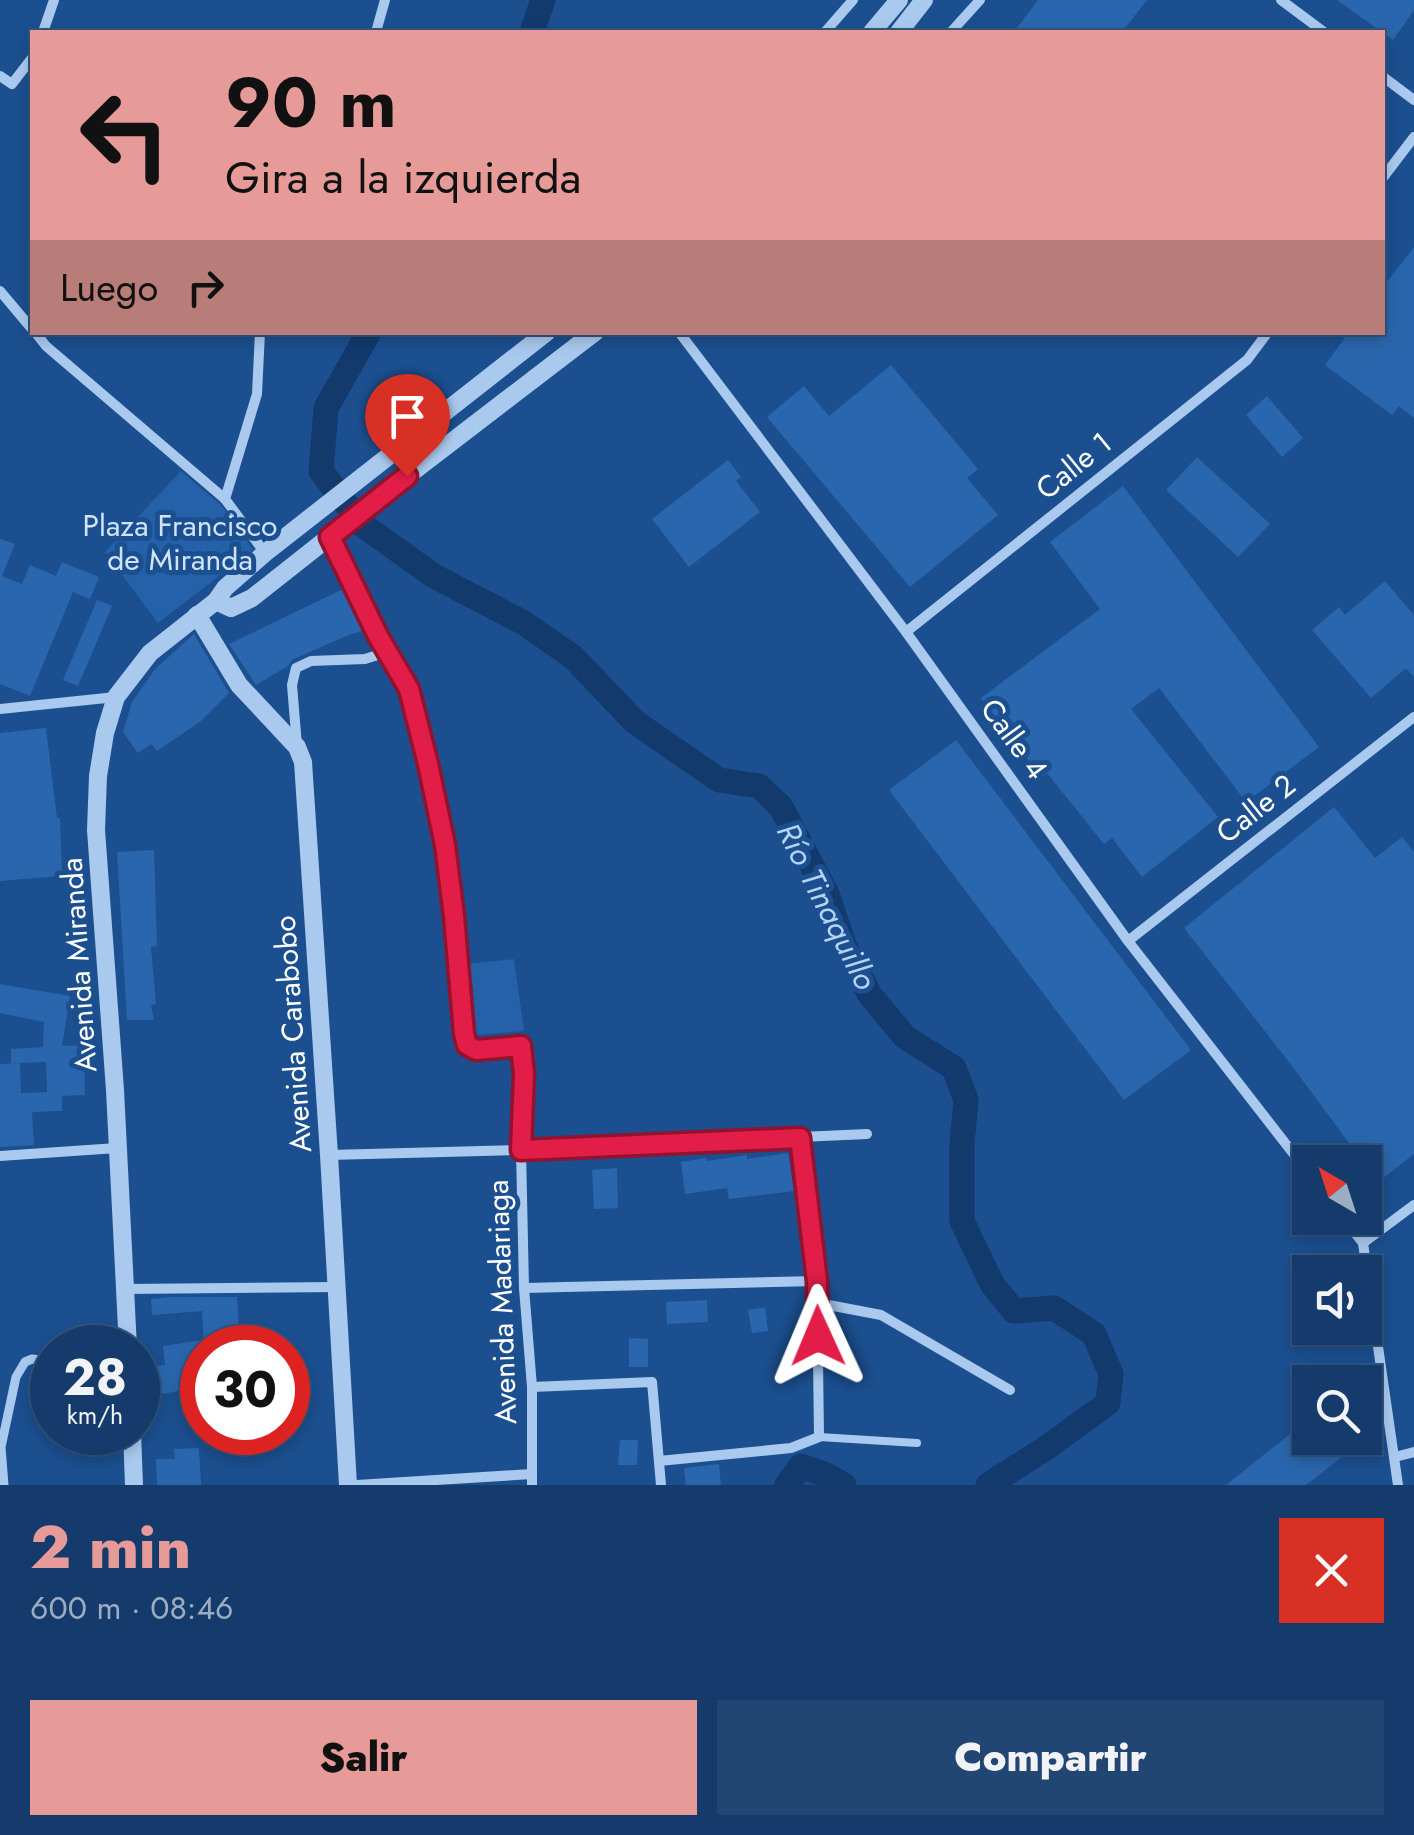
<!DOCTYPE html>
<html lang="es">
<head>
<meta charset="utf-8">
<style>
	body { margin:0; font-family:Jost,sans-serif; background:#214673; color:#f1f3f6; height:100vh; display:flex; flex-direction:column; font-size:38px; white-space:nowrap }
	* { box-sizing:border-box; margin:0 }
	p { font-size:32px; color:#9dadc1 }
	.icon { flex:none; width:55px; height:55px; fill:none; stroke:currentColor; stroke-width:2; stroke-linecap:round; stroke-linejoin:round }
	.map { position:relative; height:1485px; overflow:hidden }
	.side { display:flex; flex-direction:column; background:#143b6b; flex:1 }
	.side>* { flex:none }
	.top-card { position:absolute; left:30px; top:30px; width:1355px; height:305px; border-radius:0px; box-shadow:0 5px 15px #0003,0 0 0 2px #33557e; background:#e69b98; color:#111; overflow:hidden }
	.needle { width:65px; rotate:321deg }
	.controls { position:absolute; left:1292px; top:1145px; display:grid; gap:20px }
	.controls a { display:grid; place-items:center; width:90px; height:90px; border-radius:0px; background:#143b6b; box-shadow:0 5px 15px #0003,0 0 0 2px #33557e; font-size:50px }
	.speed { position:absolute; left:30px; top:1325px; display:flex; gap:20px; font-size:50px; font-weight:700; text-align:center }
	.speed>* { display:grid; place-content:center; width:130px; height:130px; border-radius:50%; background:#143b6b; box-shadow:0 5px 15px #0003,0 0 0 2px #33557e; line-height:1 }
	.speed small { font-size:25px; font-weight:400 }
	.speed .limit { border:15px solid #d22; background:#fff; color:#111 }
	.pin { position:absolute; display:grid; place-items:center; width:85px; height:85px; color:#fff; margin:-102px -42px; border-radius:50% 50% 50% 0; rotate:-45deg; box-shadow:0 0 10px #0007 }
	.pin .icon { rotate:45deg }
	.me { position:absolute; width:110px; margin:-55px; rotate:359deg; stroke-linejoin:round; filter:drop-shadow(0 0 8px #0008) }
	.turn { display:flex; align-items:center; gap:35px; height:210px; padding:0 30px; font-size:45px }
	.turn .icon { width:130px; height:130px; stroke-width:2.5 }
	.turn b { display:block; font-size:70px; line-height:85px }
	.then { display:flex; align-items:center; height:95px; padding:0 30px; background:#0003; gap:20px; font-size:38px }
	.round { display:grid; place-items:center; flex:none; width:105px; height:105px; border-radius:0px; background:#214673 }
	.headline { display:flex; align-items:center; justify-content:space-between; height:170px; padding:0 30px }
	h1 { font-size:60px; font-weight:800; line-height:75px; color:#e69b98 }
	.primary-button { display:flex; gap:20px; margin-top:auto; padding:20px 30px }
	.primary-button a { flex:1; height:115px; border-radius:0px; background:#e69b98; color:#111; font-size:40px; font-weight:800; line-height:115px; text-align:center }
	.primary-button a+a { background:#214673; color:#f1f3f6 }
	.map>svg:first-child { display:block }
	.green { fill:#2461a8 }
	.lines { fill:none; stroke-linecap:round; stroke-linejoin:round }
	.river { stroke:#123a6d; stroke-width:25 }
	.building { fill:#2a66ad; fill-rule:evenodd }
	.service { stroke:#a9c9ee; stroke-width:8 }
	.pedestrian { stroke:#a9c9ee; stroke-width:9 }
	.minor { stroke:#a9c9ee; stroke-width:10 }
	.tertiary { stroke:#a9c9ee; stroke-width:18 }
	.route-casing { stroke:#92132f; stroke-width:25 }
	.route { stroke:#e11d48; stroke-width:18 }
	.labels { text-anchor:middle; stroke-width:10; stroke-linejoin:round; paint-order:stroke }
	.street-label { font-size:30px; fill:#fff; stroke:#1b4f8f }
	.park-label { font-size:30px; fill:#cfe3fa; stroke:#1b4f8f }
	.water-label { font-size:32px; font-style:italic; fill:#b5d3f5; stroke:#1b4f8f }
</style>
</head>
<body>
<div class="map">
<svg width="1414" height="1485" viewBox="0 0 1414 1485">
	<rect width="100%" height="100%" fill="#1b4f8f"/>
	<g class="green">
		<path d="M 181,471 L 223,507 L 253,550 L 158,623 L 105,552 Z"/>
		<path d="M 514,959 L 524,1031 L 477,1035 L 467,964 Z"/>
	</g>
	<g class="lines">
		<g class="river">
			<path d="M 532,32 L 543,0"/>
			<path d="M 369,332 L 326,408 L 321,471 L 361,524 L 434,576 L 524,623 L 573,657 L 635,722 L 719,780 L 759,786 L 781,807 L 827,894 L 844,945 L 870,995 L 905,1037 L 954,1068 L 966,1100 L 962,1144 L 962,1221 L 992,1284 L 1014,1311 L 1054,1308 L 1094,1334 L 1111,1374 L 1108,1403 L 1049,1446 L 988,1485"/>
			<path d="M 787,1485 L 801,1466 L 824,1474 L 844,1485"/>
		</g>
	</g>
	<g class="building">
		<path d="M 1038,0 L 1147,0 L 1122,32 L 1014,32 Z"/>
		<path d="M 1337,0 L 1414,0 L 1414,10 L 1393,40 Z"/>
		<path d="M 1414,247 L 1414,418 L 1399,406 L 1392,415 L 1325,365 L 1349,332 L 1382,332 L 1382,288 Z"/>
		<path d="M 891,365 L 978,469 L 967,478 L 998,515 L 910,587 L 767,417 L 804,386 L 829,416 Z"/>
		<path d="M 1267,396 L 1303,438 L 1282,457 L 1246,415 Z"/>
		<path d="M 1197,457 L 1270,524 L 1238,557 L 1166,490 Z"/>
		<path d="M 728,460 L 741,477 L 736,481 L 760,512 L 689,567 L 652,519 Z"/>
		<path d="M 1123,486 L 1319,747 L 1246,802 L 1159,688 L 1131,709 L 1218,817 L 1142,877 L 1112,838 L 1104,844 L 1047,773 L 1041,777 L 981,698 L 1100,609 L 1050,542 Z"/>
		<path d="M 0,539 L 15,544 L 2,576 L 22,584 L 30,565 L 56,576 L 62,562 L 99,577 L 90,599 L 73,592 L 30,696 L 0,684 Z"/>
		<path d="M 1385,581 L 1414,615 L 1414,677 L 1406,668 L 1371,698 L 1312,630 L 1339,607 L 1345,615 Z"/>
		<path d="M 345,588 L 365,630 L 346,636 L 292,660 L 288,666 L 256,685 L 229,644 Z"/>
		<path d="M 97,600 L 112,606 L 78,686 L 63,680 Z"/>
		<path d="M 194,634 L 229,693 L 201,721 L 157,751 L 151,744 L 138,753 L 123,732 L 132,702 L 155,669 Z"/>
		<path d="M 46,728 L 57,818 L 60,818 L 62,876 L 0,881 L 0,733 Z"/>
		<path d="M 956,740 L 1191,1050 L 1124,1100 L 889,790 Z"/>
		<path d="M 1334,807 L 1375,858 L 1402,837 L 1414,852 L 1414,1154 L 1378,1182 L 1289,1062 L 1184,928 Z"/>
		<path d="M 154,850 L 157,946 L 151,947 L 156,1004 L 151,1005 L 154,1020 L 127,1020 L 117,852 Z"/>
		<path d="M 0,984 L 70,996 L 62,1046 L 84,1045 L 85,1095 L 62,1096 L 62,1111 L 32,1112 L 34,1145 L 0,1147 L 0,1064 L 20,1063 L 11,1063 L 11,1049 L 43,1047 L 44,1022 L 0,1013 ZM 46,1062 L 47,1092 L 21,1093 L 20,1063 Z"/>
		<path d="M 788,1153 L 794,1191 L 729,1199 L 727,1188 L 685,1194 L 681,1162 L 706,1158 L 707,1161 L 747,1155 L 747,1159 Z"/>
		<path d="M 617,1168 L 618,1208 L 594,1209 L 592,1170 Z"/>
		<path d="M 172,1297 L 237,1297 L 240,1348 L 204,1348 L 202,1311 L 152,1315 L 151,1299 Z"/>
		<path d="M 707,1300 L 708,1322 L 667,1324 L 666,1302 Z"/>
		<path d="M 765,1307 L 768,1331 L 752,1333 L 748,1310 Z"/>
		<path d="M 629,1338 L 648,1339 L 648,1367 L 629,1367 Z"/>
		<path d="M 202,1340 L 202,1387 L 156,1395 L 153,1366 L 165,1365 L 163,1346 Z"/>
		<path d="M 1310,1418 L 1310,1438 L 1366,1438 L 1306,1485 L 1226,1485 Z"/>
		<path d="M 620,1440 L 638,1440 L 637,1465 L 618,1465 Z"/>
		<path d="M 199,1448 L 201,1485 L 157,1485 L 156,1459 L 175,1459 L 174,1449 Z"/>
		<path d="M 719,1464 L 721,1485 L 686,1485 L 684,1468 Z"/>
	</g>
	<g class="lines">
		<path class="service" d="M 819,1437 L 917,1443"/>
		<path class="pedestrian" d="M 4,1485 L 1,1447 L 16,1377 L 25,1362 L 32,1359 L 52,1361"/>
		<g class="minor">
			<path d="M 1281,0 L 1324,32"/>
			<path d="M 43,32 L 54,0"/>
			<path d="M 376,32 L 385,0"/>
			<path d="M 825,32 L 853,0"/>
			<path d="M 951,32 L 980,0"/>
			<path d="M 0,76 L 12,84 L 32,58"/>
			<path d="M 1382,76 L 1414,100"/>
			<path d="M 1382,179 L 1414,137"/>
			<path d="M 0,291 L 32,329"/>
			<path d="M 35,332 L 46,346 L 225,499"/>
			<path d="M 260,332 L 257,394 L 225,499 L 265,553"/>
			<path d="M 679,332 L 906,632 L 1128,941 L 1310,1175"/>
			<path d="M 330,537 C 347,569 361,601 377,634 C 387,654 403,673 410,694 C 445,804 455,919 464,1034 L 467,1045 L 476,1050 L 521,1046 L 524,1075 L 521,1150 L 524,1288 L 532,1387 L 532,1485"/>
			<path d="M 906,632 L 1247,360 L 1268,332"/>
			<path d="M 0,709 L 116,697"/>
			<path d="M 297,746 L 292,685 L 296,668 L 311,661 L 365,659 L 387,652"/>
			<path d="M 1128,941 L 1414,717"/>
			<path d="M 329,1155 L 521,1150 L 867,1134"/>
			<path d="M 0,1156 L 117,1148"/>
			<path d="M 1343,1218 L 1363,1243 L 1398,1485"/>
			<path d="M 1363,1243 L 1414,1205"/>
			<path d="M 524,1288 L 817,1281 L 800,1138"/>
			<path d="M 126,1289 L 337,1287"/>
			<path d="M 818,1303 L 881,1315 L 1010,1390"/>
			<path d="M 532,1387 L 652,1382 L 661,1485"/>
			<path d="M 1395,1457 L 1414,1452"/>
			<path d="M 659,1461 L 791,1448 L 819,1437 L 817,1281"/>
			<path d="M 357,1485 L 532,1474"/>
		</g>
		<g class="tertiary">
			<path d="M 872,32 L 899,0"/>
			<path d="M 899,32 L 924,0"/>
			<path d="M 216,601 L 231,608 L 252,598 L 376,500 L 595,332"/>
			<path d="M 197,615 L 239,685 L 297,747 L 303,762 L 329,1155 L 348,1485"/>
			<path d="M 128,1348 L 115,1090 L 96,830 L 98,776 L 105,733 L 116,697 L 150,653 L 216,601 L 225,588 L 265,553 L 547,332"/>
			<path d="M 132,1432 L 134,1485"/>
		</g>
	</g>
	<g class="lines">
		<g class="route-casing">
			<path id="route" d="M 407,476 L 330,537 L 378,636 L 409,689 L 428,764 L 445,845 L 454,916 L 464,1034 L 467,1045 L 476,1050 L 521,1046 L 524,1074 L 521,1150 L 800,1138 L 817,1281 L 818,1336"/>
		</g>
		<use href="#route" class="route"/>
	</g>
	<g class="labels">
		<g class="street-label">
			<text transform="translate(1074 466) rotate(-39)" y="10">Calle 1</text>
			<text transform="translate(1014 739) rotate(54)" y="10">Calle 4</text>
			<text transform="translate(1256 809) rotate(-38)" y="10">Calle 2</text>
			<text transform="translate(79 965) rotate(-94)" y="10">Avenida Miranda</text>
			<text transform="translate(293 1034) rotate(-94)" y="10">Avenida Carabobo</text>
			<text transform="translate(502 1302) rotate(-92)" y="10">Avenida Madariaga</text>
		</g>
		<g class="park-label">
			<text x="180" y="536">Plaza Francisco<tspan x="180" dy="34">de Miranda</tspan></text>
		</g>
		<g class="water-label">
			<text transform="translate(827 906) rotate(63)" y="11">Río Tinaquillo</text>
		</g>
	</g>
</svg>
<div class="controls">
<a><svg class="needle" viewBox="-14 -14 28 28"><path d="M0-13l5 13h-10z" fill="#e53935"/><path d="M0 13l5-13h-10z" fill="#9dadc1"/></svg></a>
<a><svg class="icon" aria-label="sound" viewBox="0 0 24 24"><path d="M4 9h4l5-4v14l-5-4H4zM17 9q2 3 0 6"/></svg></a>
<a><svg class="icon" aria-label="search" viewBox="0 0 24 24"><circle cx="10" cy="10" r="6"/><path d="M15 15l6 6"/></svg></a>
</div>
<div class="speed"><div>28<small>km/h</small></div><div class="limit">30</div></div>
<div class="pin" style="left:407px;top:476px;background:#d93025"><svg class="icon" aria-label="arrive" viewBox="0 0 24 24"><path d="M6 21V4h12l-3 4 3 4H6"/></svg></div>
<svg class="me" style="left:818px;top:1336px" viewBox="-20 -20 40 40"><path d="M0-17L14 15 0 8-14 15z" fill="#e11d48" stroke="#fff" stroke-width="4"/></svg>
<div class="top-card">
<div class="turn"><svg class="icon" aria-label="left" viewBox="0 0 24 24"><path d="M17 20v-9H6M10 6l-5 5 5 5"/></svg><div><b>90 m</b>Gira a la izquierda</div></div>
<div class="then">Luego<svg class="icon" aria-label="right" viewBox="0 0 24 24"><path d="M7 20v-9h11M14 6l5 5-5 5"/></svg></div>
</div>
</div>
<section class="side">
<div class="headline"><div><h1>2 min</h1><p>600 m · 08:46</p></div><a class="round" style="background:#d93025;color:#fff"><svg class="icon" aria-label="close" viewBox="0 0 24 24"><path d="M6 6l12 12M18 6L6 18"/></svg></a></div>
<div class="primary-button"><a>Salir</a><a>Compartir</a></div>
</section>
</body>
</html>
